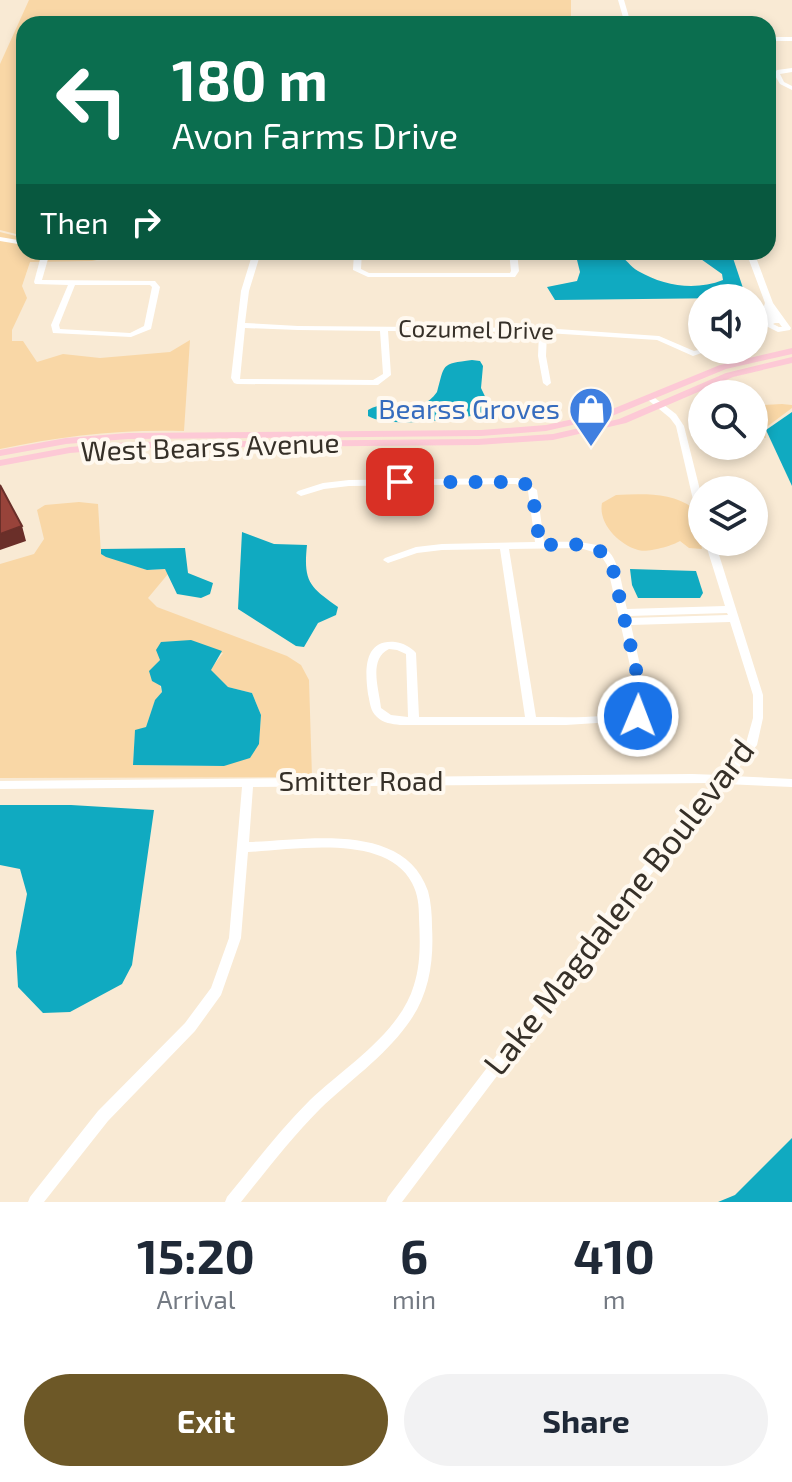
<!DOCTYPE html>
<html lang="en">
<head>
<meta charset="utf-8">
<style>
	body { margin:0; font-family:"Exo 2",sans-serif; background:#f2f2f3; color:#1f2937; height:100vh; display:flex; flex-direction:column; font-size:30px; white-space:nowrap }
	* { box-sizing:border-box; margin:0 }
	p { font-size:26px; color:#747a83 }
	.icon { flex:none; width:44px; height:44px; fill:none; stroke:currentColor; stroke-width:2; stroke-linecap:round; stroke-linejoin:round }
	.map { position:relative; height:1202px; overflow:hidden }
	.panel { display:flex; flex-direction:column; background:#fff; flex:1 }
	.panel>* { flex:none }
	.guide { position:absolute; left:16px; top:16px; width:760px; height:244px; border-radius:24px; box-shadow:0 4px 12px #0003; background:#0b6e4f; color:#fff; overflow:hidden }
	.tools { position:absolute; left:688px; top:284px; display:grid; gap:16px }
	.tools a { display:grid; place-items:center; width:80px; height:80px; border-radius:50%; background:#fff; box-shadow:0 4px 12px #0003; font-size:40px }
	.pin { position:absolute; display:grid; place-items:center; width:68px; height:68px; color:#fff; margin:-34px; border-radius:16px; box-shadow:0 4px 12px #0006 }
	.me { position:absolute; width:88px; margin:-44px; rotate:1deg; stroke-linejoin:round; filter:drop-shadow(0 0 6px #0008) }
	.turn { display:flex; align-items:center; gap:28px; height:168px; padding:0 24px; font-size:36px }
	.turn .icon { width:104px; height:104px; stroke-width:2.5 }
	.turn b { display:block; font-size:56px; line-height:68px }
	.then { display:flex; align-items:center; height:76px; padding:0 24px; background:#0003; gap:16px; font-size:30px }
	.eta { display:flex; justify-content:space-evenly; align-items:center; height:136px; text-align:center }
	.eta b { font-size:48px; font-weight:700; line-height:56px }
	.primary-button { display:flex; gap:16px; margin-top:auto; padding:16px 24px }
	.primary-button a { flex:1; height:92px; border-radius:48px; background:#6d5827; color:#fff; font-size:32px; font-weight:700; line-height:92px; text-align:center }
	.primary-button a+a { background:#f2f2f3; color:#1f2937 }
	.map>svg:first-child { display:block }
	.green { fill:#f9d7a6; fill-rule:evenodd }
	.water { fill:#10aac1 }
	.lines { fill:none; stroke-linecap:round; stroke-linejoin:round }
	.minor { fill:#fff; fill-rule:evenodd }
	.major { fill:#fdc9d6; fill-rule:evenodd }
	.shaded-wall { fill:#6a2f29 }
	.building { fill:#98433a; stroke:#6a2f29; stroke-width:2 }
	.route { stroke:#1a73e8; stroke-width:14; stroke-dasharray:0 25.2 }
	.labels { text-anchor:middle; stroke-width:8; stroke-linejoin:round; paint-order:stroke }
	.far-street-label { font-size:24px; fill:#363028; stroke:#fff9f0 }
	.shop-label { font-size:28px; fill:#366cbe; stroke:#fff9f0; text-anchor:end }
	.street-label { font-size:28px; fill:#363028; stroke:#fff9f0 }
	.near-street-label { font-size:34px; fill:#363028; stroke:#fff9f0 }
</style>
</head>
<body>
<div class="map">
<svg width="792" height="1202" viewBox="0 0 792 1202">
	<rect width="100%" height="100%" fill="#f9ead4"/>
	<g class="green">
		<path d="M 29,0 L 571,0 L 571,24 L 24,24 L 24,236 L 0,230 L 0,64 Z"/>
		<path d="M 0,232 L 24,238 L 24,252 L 63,252 L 72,258 L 121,255 L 92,261 L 30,262 L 22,286 L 27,298 L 12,330 L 12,341 L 23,341 L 37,362 L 63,354 L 100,358 L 170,352 L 190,340 L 184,431 C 121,429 61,436 0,449 Z"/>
		<path d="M 782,404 L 792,405 L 792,408 L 764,429 L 766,438 L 754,435 L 754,412 L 763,405 Z"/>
		<path d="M 616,495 C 642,494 671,492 693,508 L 702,549 L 689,548 L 680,541 C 672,546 647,553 638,550 C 618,544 598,523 602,503 Z"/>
		<path d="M 79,502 L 98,504 L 101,554 L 147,570 L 165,569 L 168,574 L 148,598 L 157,607 L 287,656 L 301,665 L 309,680 L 312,777 L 0,778 L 0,564 L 34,554 L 44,539 L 37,510 L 45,505 ZM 223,653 L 210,670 L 228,687 L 252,693 L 261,715 L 259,744 L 224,766 L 133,765 L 135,731 L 146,727 L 155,701 L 162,692 L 154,667 L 160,660 Z"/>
	</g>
	<g class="water">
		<path d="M 575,252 C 586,252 603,249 613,252 C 624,255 629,266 638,271 C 664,286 695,291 723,280 L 722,274 L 698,257 L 681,252 L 731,252 L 743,288 L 730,298 L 555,300 L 547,287 L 577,281 L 580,272 Z"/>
		<path d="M 472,360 L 480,361 L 483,366 L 481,388 L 492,411 C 467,419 390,429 368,416 L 368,410 C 390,396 416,421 437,392 C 445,364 440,364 472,360 Z"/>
		<path d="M 792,412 L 792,486 L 766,430 Z"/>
		<path d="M 242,532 L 274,544 L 307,545 C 303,582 310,587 338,607 L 336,615 L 318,623 L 304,647 L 296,646 L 238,609 Z"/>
		<path d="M 185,548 L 188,573 L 213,583 L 210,594 L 201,598 L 177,594 L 165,569 L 147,570 L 106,557 L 101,554 L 101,549 Z"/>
		<path d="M 630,569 L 696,571 L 703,593 L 700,598 L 638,598 L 632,585 Z"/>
		<path d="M 191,640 L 222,651 L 211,670 L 228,687 L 252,693 L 261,715 L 259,744 L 250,758 L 224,766 L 133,765 L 135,730 L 146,727 L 155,700 L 162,692 L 161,686 L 152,681 L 149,671 L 160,660 L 156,650 L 161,642 Z"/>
		<path d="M 0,805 L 71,805 L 154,810 L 132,965 L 122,984 L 70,1012 L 43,1013 L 18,987 L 16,952 L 27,894 L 20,869 L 0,865 Z"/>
		<path d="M 792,1138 L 792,1202 L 718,1202 L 735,1195 Z"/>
	</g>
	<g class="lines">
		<g class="minor">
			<path d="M 618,0 L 624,0 L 631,24 L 625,24 Z"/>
			<path d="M 571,22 L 581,24 L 568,24 Z"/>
			<rect x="768" y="37" width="24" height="4"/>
			<path d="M 792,68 L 792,72 L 780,74 L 784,82 L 792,86 L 792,90 L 780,84 L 774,74 L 777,70 Z"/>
			<path d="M 0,237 L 24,241 L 24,245 L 0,241 Z"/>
			<path d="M 42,252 L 50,252 L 42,280 L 155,281 L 160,287 L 151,329 L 131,337 L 53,333 L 51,325 L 68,285 L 35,284 L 34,282 ZM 75,285 L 150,285 L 152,287 L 144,326 L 130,333 L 60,329 L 59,325 Z"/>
			<path d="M 253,252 L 261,252 L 249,291 L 245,323 L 298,326 L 543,328 L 659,336 L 694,351 L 702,349 L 702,350 L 710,350 L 693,356 L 657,340 L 547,333 L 546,356 L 551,383 L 547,386 L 543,383 L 538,356 L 539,332 L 388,331 L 391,375 L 378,385 L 237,384 L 234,383 L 231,378 L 241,291 ZM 245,328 L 298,330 L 380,331 L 383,374 L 373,380 L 240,379 Z"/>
			<path d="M 354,252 L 362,252 L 361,269 L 369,273 L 510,273 L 511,271 L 509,252 L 517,252 L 519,271 L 515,277 L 368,277 L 353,270 Z"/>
			<path d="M 746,252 L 754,252 L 773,303 L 791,328 L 790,330 L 778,332 L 764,325 L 767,322 L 763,309 L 765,303 ZM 775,323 L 779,323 L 782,327 L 779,327 L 773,324 Z"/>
			<path d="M 651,395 L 676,414 L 684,426 L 702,498 L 702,520 L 697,517 L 676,426 L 670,418 L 648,400 L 647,398 Z"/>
			<path d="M 518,478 L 537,490 L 544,542 C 560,542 594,540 607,550 C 620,560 623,593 627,609 L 725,606 L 705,542 L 715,542 L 763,695 L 763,718 L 757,745 L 732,776 L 792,779 L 792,787 L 725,784 L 622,910 L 402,1202 L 386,1202 L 388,1197 L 614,902 L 713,783 L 253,787 L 249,842 C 306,840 404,821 428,891 C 431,902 432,915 432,927 C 434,962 429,996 407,1025 C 383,1058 349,1081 320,1109 C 291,1138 267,1170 241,1202 L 225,1202 L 227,1197 C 254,1164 280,1130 310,1100 C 345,1067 400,1033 414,985 C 421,963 420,940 419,918 C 419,906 418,894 412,883 C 386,833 295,850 248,852 L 241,938 L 221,995 L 195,1031 L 108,1121 L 44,1202 L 28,1202 L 30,1197 L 98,1111 L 185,1023 L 211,988 L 229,938 L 242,787 L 0,789 L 0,781 L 692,774 L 720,775 L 746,743 L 753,718 L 753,695 L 730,622 L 631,625 L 649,705 L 646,716 L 627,721 L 566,725 L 400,725 C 392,724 383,723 377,717 C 370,711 370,702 368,694 C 365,672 363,639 395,642 C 403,643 411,647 416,653 L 419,717 L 525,717 L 500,549 L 442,550 L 417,553 L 388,563 L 383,560 L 385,558 L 416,547 L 442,544 L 535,542 L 528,491 L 516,484 L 349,486 L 324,489 L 301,496 L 296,493 L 298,491 L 323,483 L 349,480 ZM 580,548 L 600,554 L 607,565 L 639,705 L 637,710 C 605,719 569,717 536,717 L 509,549 ZM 727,613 L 728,615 L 629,618 L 629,616 ZM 389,649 L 397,650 L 406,654 L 408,717 L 391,715 L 381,708 C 379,689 368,659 389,649 Z"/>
		</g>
		<g class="major">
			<path d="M 792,348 L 792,354 L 726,369 L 612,416 L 546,431 L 481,436 L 128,439 L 66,444 L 0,456 L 0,450 L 66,438 L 128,433 L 481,430 L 546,425 L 605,412 L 720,365 Z"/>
			<path d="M 792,357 L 792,363 L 733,377 L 626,423 L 553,440 L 478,445 L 130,448 L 70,453 L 0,466 L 0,460 L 70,447 L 130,442 L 478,439 L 553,434 L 619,419 L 726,373 Z"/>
		</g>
	</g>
	<path class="shaded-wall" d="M 22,526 L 26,541 L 0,550 L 0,534 Z"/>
	<path class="building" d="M 0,485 L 22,526 L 0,534 Z"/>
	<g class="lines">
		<path class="route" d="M 400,482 L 523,482 L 532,490 L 540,545 C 564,545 600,538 612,565 L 643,700 L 644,709 L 638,716"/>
	</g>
	<defs>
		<g id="shop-pin" transform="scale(2.3)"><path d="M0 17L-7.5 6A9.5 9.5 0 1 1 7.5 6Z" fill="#3f7fe0" stroke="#fff9f0"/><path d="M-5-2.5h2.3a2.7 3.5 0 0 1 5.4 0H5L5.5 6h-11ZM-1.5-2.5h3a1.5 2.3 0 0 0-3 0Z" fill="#fff"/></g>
	</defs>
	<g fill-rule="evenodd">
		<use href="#shop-pin" x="591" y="409"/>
	</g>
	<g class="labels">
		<g class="far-street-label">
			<text transform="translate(476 330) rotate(1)" y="8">Cozumel Drive</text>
		</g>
		<g class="shop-label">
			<text x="560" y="419">Bearss Groves</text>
		</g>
		<g class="street-label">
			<text transform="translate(210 447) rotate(-2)" y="10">West Bearss Avenue</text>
			<text x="361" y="791">Smitter Road</text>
		</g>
		<g class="near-street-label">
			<text transform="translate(619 907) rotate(-52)" y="12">Lake Magdalene Boulevard</text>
		</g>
	</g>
</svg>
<div class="tools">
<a><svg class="icon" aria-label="sound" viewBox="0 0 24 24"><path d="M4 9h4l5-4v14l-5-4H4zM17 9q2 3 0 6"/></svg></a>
<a><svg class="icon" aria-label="search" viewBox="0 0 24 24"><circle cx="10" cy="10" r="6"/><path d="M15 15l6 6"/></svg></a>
<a><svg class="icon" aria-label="layers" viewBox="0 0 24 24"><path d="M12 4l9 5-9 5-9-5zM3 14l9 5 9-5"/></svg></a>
</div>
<div class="pin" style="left:400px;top:482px;background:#d93025"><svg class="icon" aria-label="arrive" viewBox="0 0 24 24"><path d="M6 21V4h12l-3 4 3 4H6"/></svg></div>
<svg class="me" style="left:638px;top:716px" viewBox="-20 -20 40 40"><circle r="17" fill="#1a73e8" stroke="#fff" stroke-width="3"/><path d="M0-11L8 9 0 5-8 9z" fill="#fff"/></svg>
<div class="guide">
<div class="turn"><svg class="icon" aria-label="left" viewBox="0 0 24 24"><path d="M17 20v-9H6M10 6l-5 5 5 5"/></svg><div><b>180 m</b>Avon Farms Drive</div></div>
<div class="then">Then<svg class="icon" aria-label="right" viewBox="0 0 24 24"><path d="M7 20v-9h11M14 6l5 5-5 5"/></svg></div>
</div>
</div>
<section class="panel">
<div class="eta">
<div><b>15:20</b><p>Arrival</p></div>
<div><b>6</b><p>min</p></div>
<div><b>410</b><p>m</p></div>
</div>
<div class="primary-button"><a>Exit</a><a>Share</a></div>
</section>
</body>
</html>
